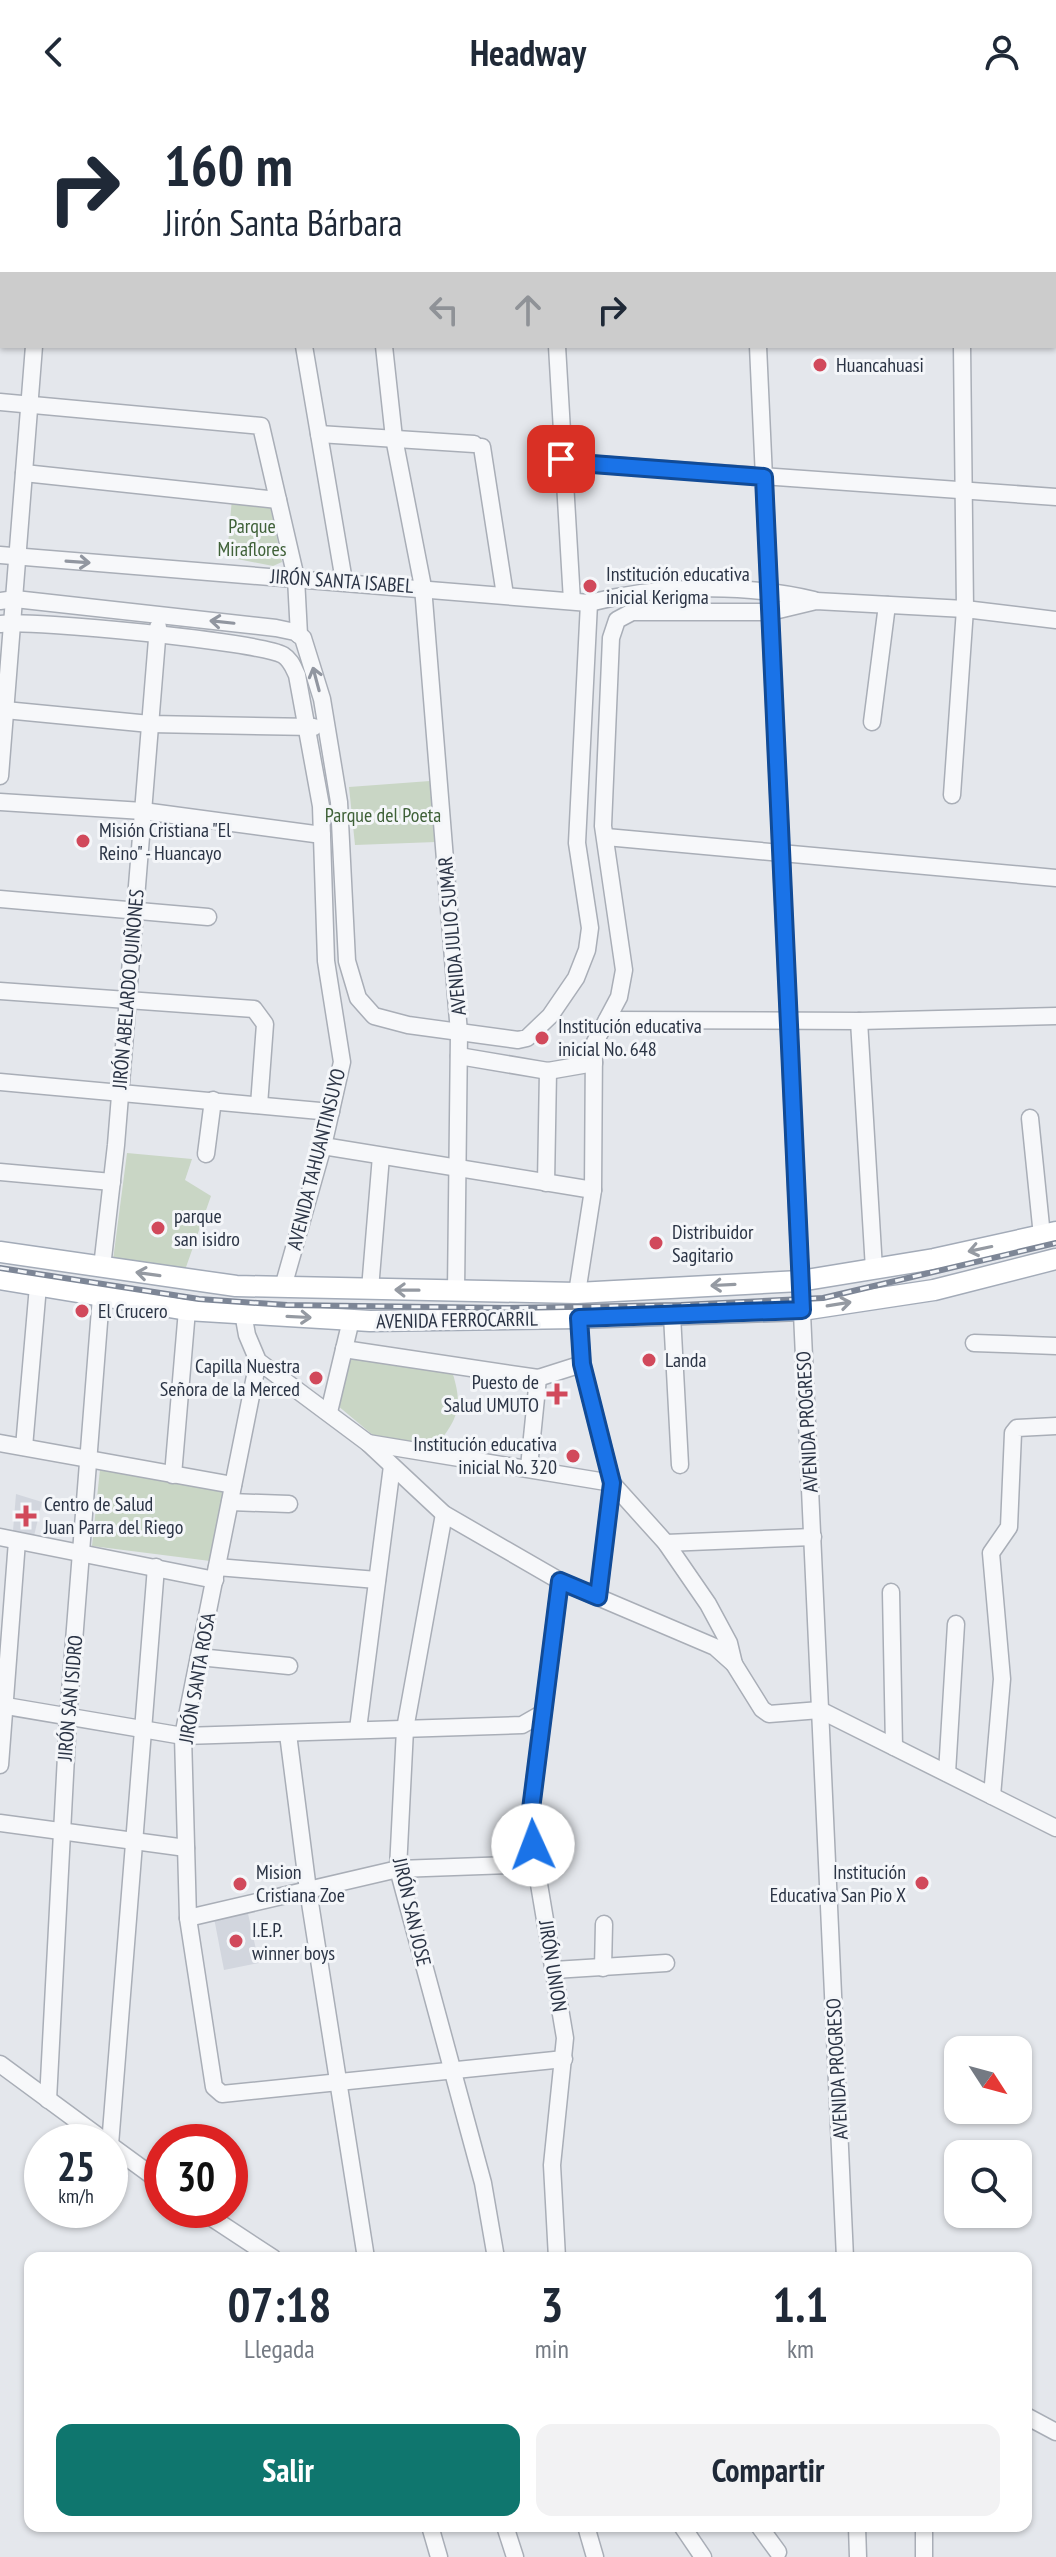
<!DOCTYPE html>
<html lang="es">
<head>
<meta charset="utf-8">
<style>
	body { margin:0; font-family:"PT Sans Narrow",sans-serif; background:#f2f2f3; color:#1f2937; height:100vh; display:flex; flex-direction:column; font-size:30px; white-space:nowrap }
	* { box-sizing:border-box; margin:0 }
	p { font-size:26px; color:#747a83 }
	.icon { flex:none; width:44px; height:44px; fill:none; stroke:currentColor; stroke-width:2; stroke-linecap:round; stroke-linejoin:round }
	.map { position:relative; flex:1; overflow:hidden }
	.panel { position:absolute; left:24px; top:2148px; width:1008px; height:280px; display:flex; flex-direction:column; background:#fff; border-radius:16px; box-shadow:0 2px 6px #0004 }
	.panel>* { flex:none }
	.hud { position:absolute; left:0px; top:0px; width:1056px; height:244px; box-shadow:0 2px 6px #0004; background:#fff; color:#1f2937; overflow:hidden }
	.needle { width:52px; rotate:126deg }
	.tools { position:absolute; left:944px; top:1932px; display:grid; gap:16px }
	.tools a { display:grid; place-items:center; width:88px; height:88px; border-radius:16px; background:#fff; box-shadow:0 2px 6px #0004; font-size:40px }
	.speed { position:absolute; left:24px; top:2020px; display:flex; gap:16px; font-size:40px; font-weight:700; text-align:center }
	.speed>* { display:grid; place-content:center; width:104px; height:104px; border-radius:50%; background:#fff; box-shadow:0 2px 6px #0004; line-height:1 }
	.speed small { font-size:20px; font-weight:400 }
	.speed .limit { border:12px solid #d22; background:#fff; color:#111 }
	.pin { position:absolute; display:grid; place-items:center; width:68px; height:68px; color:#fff; margin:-34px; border-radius:16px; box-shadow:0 4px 12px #0006 }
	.me { position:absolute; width:88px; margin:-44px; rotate:358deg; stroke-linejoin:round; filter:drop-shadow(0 0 6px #0008) }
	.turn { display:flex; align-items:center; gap:28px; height:168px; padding:0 32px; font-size:36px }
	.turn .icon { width:104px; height:104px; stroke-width:2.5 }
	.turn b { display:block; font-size:56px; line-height:68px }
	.lanes { display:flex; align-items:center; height:76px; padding:0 32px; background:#0003; justify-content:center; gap:40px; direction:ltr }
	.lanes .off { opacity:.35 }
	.eta { display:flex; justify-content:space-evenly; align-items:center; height:136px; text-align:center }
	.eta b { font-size:48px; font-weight:600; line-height:56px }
	.cta { display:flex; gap:16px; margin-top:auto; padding:16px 32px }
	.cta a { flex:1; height:92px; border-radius:16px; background:#0f766e; color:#fff; font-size:32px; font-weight:600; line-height:92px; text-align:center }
	.cta a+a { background:#f2f2f3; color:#1f2937 }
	header { display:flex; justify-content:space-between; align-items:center; height:104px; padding:0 32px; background:#fff; font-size:36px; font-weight:600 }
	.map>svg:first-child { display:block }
	.built { fill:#d2d6de }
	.green { fill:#c9d6c5 }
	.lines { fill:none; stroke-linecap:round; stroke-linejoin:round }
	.minor-casing { stroke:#a9aeb7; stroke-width:19 }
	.major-casing { stroke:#a3abb8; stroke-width:23 }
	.highway-casing { stroke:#8b94a3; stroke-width:27 }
	.minor { stroke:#f7f8fa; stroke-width:16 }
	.major { stroke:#fff; stroke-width:20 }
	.highway { stroke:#fff; stroke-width:24 }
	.rail-casing { stroke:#7d8696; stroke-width:6 }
	.rail { stroke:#f4f6f9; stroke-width:3; stroke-dasharray:9; stroke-linecap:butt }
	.oneway { stroke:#9196a0 }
	.oneway2 { stroke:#959aa2 }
	.route-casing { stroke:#114b97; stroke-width:20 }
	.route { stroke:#1a73e8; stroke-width:14 }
	.poi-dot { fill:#d1495b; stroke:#f4f6f9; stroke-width:3 }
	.labels { text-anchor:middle; stroke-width:6; stroke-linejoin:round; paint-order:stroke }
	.poi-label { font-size:20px; fill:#2b3445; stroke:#f4f6f9; text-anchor:start }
	.park-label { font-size:20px; fill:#3f6138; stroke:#f4f6f9 }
	.street-label { font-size:20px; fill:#2b3445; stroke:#f4f6f9 }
</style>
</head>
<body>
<header><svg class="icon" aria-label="back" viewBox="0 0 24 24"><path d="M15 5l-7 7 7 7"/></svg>Headway<svg class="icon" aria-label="person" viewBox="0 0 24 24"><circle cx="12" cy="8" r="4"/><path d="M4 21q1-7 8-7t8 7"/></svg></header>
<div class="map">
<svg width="1056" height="2453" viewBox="0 0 1056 2453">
	<rect width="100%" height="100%" fill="#e4e7ec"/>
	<g class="built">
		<path d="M 16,1390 L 42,1398 L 34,1432 L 13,1427 Z"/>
		<path d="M 247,1805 L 259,1859 L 224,1866 L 214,1814 Z"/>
	</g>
	<g class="green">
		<path d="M 572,0 L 958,0 L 572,2 Z"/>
		<path d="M 232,394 L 269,397 L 282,458 L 273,462 L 227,453 Z"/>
		<path d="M 430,677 L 436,738 L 355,741 L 349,683 Z"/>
		<path d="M 127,1049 L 192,1055 L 185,1076 L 211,1092 L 185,1166 L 113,1156 Z"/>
		<path d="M 355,1250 L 452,1267 C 463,1302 459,1314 435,1343 L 374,1332 L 337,1301 L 348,1255 Z"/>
		<path d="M 100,1365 L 224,1387 L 210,1457 L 92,1442 Z"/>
	</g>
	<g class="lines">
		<g class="minor-casing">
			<g id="minor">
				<path d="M 139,0 L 140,2"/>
				<path d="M 344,0 L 344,2"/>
				<path d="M 480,0 L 480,2"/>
				<path d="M 189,2 L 198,0"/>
				<path d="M 556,2 L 556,0"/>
				<path d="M 971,2 L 971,0"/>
				<path d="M 1054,92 L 1056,92"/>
				<path d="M 304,242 L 344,477"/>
				<path d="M 384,242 L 394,334 L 423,483 L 459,929 L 456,1187"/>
				<path d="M 557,242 L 572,497"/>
				<path d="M 758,242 L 845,2154"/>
				<path d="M 0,298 L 261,322 L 296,474 L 299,531"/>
				<path d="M 319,330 L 474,340"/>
				<path d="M 482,343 L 505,491"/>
				<path d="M 561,355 L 579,359 L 1056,393"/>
				<path d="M 24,369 L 278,396"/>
				<path d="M 0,451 L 589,499 C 660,481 743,479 814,496"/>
				<path d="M 0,497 L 15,495 L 276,524 L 295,528 L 303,534 L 322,595 L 339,698 L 347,857 L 358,894 L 374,912 L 408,921 L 518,936 L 527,934 L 550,912 L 576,874 L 587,846 L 590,824 L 577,739 L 589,499"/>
				<path d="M 0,520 C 32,515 259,538 283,551 C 291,556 293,563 297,571 L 321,702 L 326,857 L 342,958 L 323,1042 L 283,1183"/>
				<path d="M 5,606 L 150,620 L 314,623"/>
				<path d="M 872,618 L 887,501"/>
				<path d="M 0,672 L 34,242"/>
				<path d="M 952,691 L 965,505 L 962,242"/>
				<path d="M 0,698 L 143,707 L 322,731"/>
				<path d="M 606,733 L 1056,774"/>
				<path d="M 0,795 L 208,813"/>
				<path d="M 0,887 L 254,905 L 265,920 L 259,1001"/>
				<path d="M 607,916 L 859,917 L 1056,912"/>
				<path d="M 859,917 L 874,1165"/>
				<path d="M 459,952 L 548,967 L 594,959"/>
				<path d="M 0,978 L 331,1008"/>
				<path d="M 1030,1014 L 1042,1132"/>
				<path d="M 323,1042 L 593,1086"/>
				<path d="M 206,1050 L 213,996"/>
				<path d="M 0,1068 L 112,1078"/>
				<path d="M 546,1079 L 548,967"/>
				<path d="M 102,1163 L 116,1041 L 158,523"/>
				<path d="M 370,1185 L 381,1052"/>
				<path d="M 577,1189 L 593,1086 L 594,940 L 619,893 L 624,866 L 603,722 L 611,534 L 617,516 L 632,508 L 770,508 L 816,497 L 965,505 L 1056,516"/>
				<path d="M 243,1209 L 247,1231 L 258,1257 L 368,1339 L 444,1410 L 560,1477 L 715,1543 L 734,1560 L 762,1605 L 769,1610 L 820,1606 L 1056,1724"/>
				<path d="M 672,1211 L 680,1361"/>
				<path d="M 579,1214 L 582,1260 L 612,1379 L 666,1439 L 708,1500 L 729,1539 L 734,1560"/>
				<path d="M 974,1239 L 1056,1242"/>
				<path d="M 344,1245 L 538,1274 L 582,1260"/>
				<path d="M 258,1257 L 183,1632 L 188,1814 L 214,1983 L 222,1990 L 564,1955"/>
				<path d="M 329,1308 L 351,1216"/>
				<path d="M 0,1339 L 233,1381"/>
				<path d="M 368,1339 L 612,1379 L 598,1493"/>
				<path d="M 24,1343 L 38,1182"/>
				<path d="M 529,1363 L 538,1274"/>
				<path d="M 173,1371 L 187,1206"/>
				<path d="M 230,1398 L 289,1400"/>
				<path d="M 444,1410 L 405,1625 L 398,1765 L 483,2079 L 496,2154"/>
				<path d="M 0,1433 L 215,1476"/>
				<path d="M 666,1439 L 813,1433"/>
				<path d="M 217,1463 L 377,1476"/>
				<path d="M 891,1488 L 894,1643"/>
				<path d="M 199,1553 L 289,1562"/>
				<path d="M 0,1601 L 183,1632 L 522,1621 L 543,1609"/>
				<path d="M 358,1625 L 392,1362"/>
				<path d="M 288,1630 L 308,1786 L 366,2154"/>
				<path d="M 0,1661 L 17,1437"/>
				<path d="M 947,1669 L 956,1520"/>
				<path d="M 992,1692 L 1002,1575 L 991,1449 L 1009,1423 L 1013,1329 L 1017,1324 L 1056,1322"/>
				<path d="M 0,1719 L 186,1744"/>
				<path d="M 188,1814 L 398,1765 L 537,1760"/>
				<path d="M 603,1864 L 604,1820"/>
				<path d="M 554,1866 L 666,1859"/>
				<path d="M 0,1960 L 106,2038"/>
				<path d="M 48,1996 L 68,1614 L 101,1193"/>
				<path d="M 110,2041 L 156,1463"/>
				<path d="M 110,2041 L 162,2079"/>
				<path d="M 200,2106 L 273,2154"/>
				<path d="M 557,2154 L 552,2061 L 565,1934 L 529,1721 L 560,1477"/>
				<path d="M 1026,2312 L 1056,2328"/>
				<path d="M 430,2422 L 439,2453"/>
				<path d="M 505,2422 L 515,2453"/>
				<path d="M 586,2422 L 595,2453"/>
				<path d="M 682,2422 L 703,2453"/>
				<path d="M 759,2422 L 778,2448"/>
				<path d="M 857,2422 L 858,2453"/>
				<path d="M 924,2422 L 924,2453"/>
			</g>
		</g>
		<g class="major-casing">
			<g id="major">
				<path d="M 0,1148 L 236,1182 L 577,1189 L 800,1177 L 934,1155 L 1056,1128"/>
				<path d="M 0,1175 L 187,1206 L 370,1217 L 579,1214 L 802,1206 L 934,1186 L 1056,1155"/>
			</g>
		</g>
		<g class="highway-casing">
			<g id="highway">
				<path d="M 0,128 L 2,128"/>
				<path d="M 1054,204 L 1056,205"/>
				<path d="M 1054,222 L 1056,222"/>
			</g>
		</g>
		<use href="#minor" class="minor"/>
		<use href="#major" class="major"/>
		<use href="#highway" class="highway"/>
		<g class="rail-casing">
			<path id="rail" d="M 0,1164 L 199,1195 L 287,1201 L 504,1204 L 681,1201 L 823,1194 L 1056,1139"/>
		</g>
		<use href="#rail" class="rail"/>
	</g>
	<defs><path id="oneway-shaft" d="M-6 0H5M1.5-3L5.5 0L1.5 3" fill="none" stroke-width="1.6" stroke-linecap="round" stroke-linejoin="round" transform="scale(2)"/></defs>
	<g class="oneway">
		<use href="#oneway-shaft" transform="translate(78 458) rotate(4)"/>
		<use href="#oneway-shaft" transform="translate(222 518) rotate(-174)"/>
		<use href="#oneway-shaft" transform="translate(316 575) rotate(-105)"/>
	</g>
	<g class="oneway2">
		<use href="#oneway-shaft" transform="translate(980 1145) rotate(168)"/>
		<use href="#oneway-shaft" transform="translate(148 1170) rotate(-172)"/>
		<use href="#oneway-shaft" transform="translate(723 1181) rotate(177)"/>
		<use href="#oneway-shaft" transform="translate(407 1186) rotate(-179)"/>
		<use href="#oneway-shaft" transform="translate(839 1200) rotate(-9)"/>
		<use href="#oneway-shaft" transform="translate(299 1213) rotate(3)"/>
	</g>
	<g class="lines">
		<g class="route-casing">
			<path id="route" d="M 533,1741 L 529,1721 L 560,1477 L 598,1493 L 612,1379 L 582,1260 L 579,1214 L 802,1206 L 764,373 L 579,359 L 561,355"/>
		</g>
		<use href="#route" class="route"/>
	</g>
	<g class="poi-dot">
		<circle cx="820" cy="261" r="8"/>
		<circle cx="590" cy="482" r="8"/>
		<circle cx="83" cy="737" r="8"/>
		<circle cx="542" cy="934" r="8"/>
		<circle cx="158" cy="1124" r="8"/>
		<circle cx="656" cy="1139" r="8"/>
		<circle cx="82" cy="1207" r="8"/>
		<circle cx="649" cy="1256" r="8"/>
		<circle cx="316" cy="1274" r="8"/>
		<path d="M553 1278h8v8h8v8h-8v8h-8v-8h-8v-8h8z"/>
		<circle cx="573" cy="1352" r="8"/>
		<path d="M22 1400h8v8h8v8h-8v8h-8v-8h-8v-8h8z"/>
		<circle cx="922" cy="1779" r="8"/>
		<circle cx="240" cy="1780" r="8"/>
		<circle cx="236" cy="1837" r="8"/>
	</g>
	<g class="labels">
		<g class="poi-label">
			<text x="836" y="268">Huancahuasi</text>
			<text x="606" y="477">Institución educativa<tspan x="606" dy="23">inicial Kerigma</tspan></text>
			<text x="99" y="733">Misión Cristiana "El<tspan x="99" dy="23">Reino" - Huancayo</tspan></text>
			<text x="558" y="929">Institución educativa<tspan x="558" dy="23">inicial No. 648</tspan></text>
			<text x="174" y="1119">parque<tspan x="174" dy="23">san isidro</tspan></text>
			<text x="672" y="1135">Distribuidor<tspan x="672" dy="23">Sagitario</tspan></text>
			<text x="98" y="1214">El Crucero</text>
			<text x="665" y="1263">Landa</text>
			<text x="300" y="1269" text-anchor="end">Capilla Nuestra<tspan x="300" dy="23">Señora de la Merced</tspan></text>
			<text x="539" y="1285" text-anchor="end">Puesto de<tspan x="539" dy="23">Salud UMUTO</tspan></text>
			<text x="557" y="1347" text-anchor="end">Institución educativa<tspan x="557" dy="23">inicial No. 320</tspan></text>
			<text x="44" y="1407">Centro de Salud<tspan x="44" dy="23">Juan Parra del Riego</tspan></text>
			<text x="256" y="1775">Mision<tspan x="256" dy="23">Cristiana Zoe</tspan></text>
			<text x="906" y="1775" text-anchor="end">Institución<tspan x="906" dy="23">Educativa San Pio X</tspan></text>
			<text x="252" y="1833">I.E.P.<tspan x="252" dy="23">winner boys</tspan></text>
		</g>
		<g class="park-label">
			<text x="252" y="429">Parque<tspan x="252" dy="23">Miraflores</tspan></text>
			<text x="383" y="718">Parque del Poeta</text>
		</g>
		<g class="street-label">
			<text transform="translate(342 477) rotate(4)" y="7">JIRÓN SANTA ISABEL</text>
			<text transform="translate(452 832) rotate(-95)" y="7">AVENIDA JULIO SUMAR</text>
			<text transform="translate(128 885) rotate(-85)" y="7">JIRÓN ABELARDO QUIÑONES</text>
			<text transform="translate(316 1055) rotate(-76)" y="7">AVENIDA TAHUANTINSUYO</text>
			<text transform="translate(457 1216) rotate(-1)" y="7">AVENIDA FERROCARRIL</text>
			<text transform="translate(807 1318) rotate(-93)" y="7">AVENIDA PROGRESO</text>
			<text transform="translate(197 1574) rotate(-80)" y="7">JIRÓN SANTA ROSA</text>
			<text transform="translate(70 1594) rotate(-85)" y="7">JIRÓN SAN ISIDRO</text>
			<text transform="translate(412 1808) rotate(77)" y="7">JIRÓN SAN JOSE</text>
			<text transform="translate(553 1862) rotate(81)" y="7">JIRÓN UNION</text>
			<text transform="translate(837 1965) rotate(-93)" y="7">AVENIDA PROGRESO</text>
		</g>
	</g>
</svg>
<div class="tools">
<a><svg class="needle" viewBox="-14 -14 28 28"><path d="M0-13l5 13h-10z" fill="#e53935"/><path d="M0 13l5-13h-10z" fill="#747a83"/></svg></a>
<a><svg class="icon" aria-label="search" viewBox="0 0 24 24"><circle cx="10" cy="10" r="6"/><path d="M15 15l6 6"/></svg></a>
</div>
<div class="speed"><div>25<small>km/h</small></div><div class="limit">30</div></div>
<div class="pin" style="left:561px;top:355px;background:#d93025"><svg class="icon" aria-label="arrive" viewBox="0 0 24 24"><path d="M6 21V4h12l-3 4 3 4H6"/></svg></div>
<svg class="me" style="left:533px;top:1741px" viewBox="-20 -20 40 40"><circle r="19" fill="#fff"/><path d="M0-13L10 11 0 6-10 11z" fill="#1a73e8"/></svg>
<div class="hud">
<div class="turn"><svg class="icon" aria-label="right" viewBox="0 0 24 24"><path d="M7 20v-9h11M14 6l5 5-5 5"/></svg><div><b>160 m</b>Jirón Santa Bárbara</div></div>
<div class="lanes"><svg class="icon off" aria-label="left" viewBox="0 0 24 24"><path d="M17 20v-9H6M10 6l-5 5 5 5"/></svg><svg class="icon off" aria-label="ahead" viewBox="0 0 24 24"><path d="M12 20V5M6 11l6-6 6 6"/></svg><svg class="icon" aria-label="right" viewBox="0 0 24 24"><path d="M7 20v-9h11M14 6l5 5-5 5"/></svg></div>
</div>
<section class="panel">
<div class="eta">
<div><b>07:18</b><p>Llegada</p></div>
<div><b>3</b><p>min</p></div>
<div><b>1.1</b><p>km</p></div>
</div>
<div class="cta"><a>Salir</a><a>Compartir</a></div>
</section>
</div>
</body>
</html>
